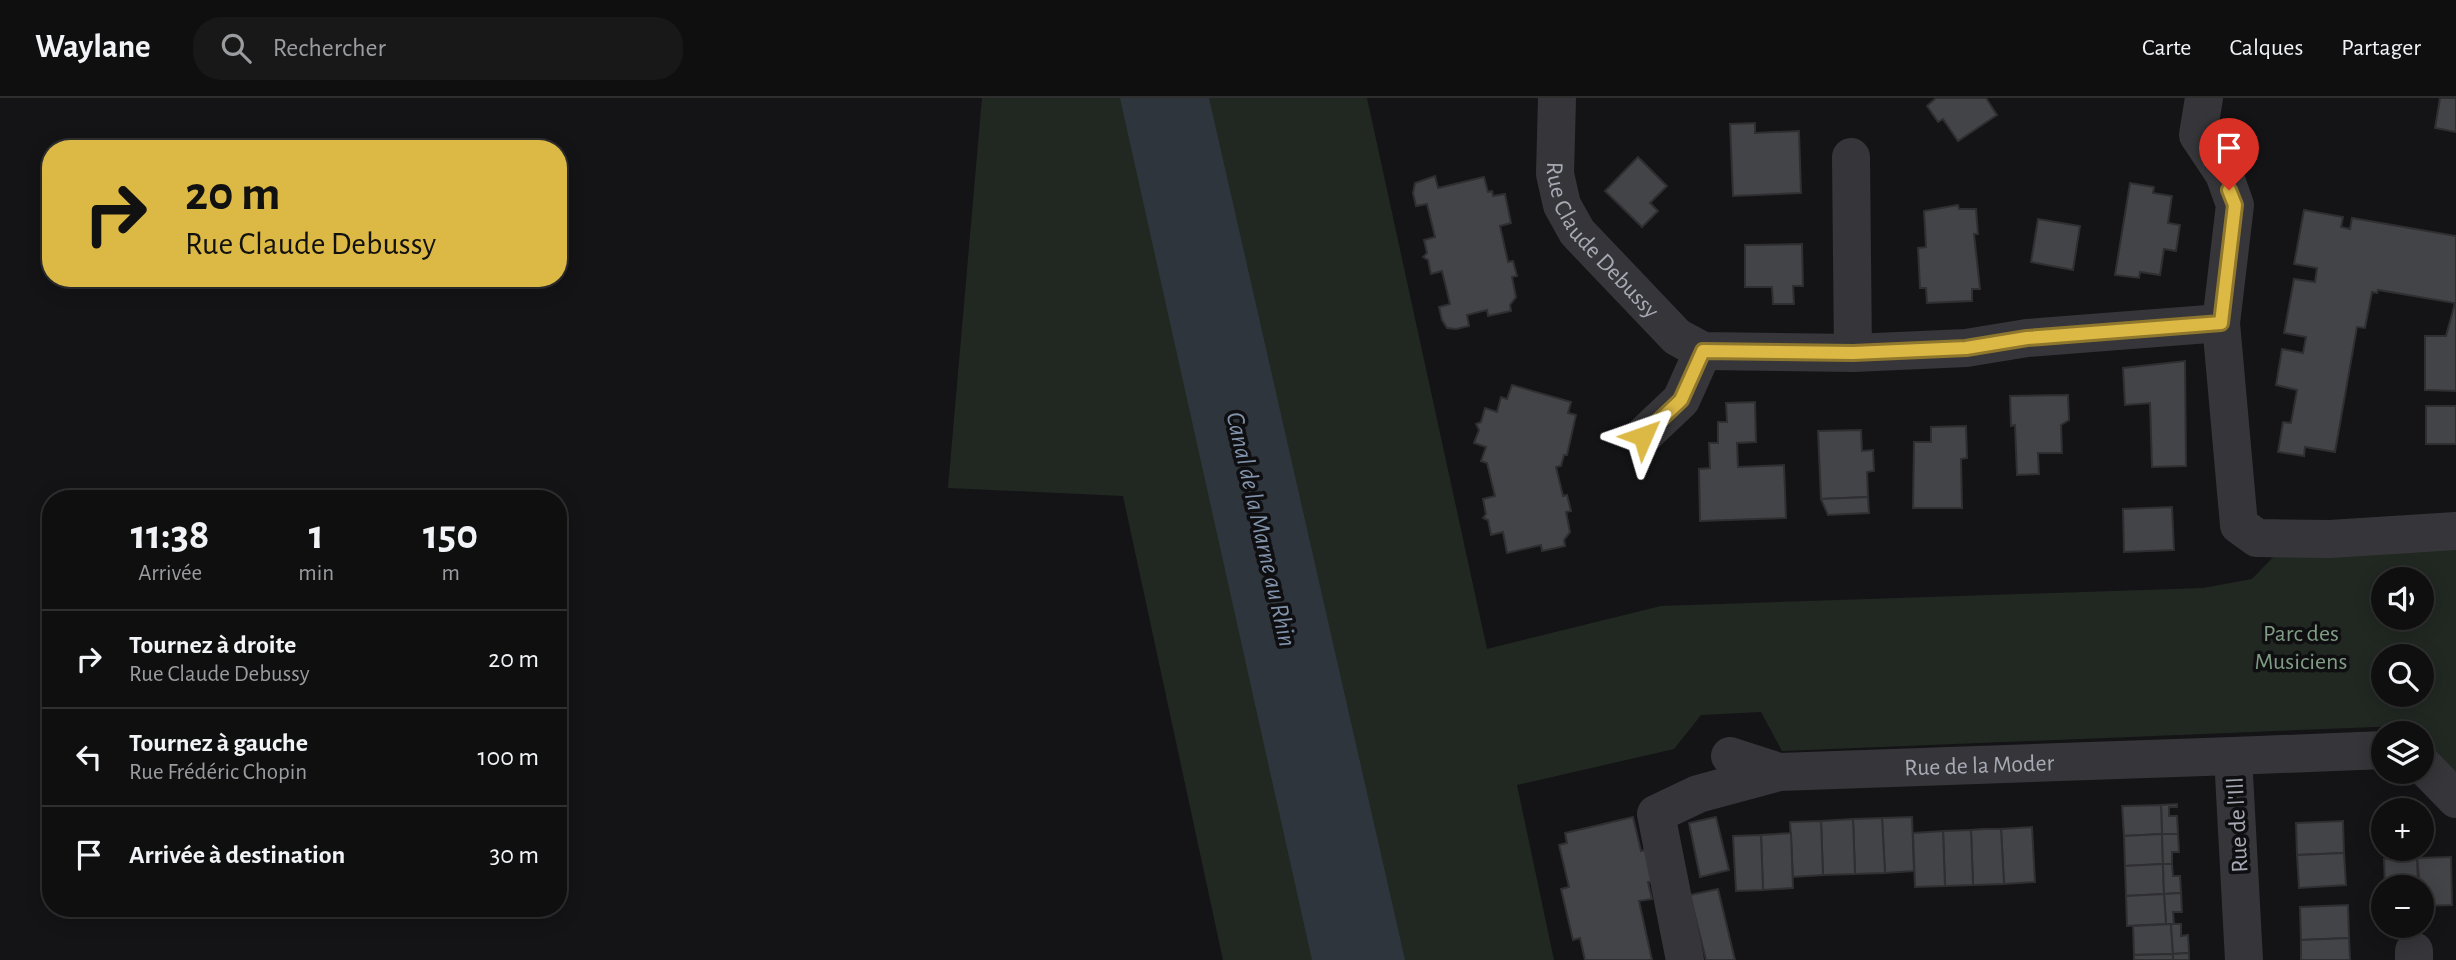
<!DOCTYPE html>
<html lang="fr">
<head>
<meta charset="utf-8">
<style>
	body { margin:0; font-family:"Alegreya Sans",sans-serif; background:#181819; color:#f1f3f6; height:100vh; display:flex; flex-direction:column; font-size:26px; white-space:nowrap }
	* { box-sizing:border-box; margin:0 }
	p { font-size:23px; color:#9b9c9f }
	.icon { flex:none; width:38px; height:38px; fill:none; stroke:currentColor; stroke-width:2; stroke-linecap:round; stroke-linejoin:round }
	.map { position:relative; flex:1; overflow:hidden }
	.details { position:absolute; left:42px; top:392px; width:525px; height:427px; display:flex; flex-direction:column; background:#0f0f10; border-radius:28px; box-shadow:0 4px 18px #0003,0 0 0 2px #2f2f30 }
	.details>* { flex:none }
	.guide { position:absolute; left:42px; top:42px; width:525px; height:147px; border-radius:28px; box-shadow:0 4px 18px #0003,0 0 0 2px #2f2f30; background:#dcb845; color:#111; overflow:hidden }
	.buttons { position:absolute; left:2371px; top:469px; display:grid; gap:14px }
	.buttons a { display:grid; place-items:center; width:63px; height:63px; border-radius:50%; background:#0f0f10; box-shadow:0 4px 18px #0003,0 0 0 2px #2f2f30; font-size:35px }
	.pin { position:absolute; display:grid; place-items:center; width:60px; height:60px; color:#fff; margin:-72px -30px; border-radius:50% 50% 50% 0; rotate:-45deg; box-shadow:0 0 7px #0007 }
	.pin .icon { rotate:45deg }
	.me { position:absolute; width:77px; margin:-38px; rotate:47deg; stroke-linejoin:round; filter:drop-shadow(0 0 5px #0008) }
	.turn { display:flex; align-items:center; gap:24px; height:147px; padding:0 28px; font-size:32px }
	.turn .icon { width:91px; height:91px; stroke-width:2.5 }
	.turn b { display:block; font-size:49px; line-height:60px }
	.eta { display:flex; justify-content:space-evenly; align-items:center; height:119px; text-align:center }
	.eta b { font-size:42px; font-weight:700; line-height:49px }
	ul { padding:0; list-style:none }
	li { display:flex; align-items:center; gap:21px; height:98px; padding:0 28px; border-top:2px solid #2f2f30 }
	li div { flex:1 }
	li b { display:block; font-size:26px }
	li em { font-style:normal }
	header { display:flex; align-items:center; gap:42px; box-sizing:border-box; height:98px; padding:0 35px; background:#0f0f10; border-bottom:2px solid #2f2f30 }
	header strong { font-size:33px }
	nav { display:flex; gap:38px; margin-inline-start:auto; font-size:24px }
	.search { width:490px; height:63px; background:#181819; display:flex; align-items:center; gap:18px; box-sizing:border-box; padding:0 24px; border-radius:28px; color:#9b9c9f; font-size:26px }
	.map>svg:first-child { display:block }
	.green { fill:#212822; fill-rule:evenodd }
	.water { fill:#2f353d }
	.building { fill:#434448; stroke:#2f2e31; stroke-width:2 }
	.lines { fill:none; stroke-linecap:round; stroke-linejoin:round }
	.minor { stroke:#36363a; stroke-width:38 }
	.route-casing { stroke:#8f782d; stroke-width:18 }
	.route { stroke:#dcb845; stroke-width:12 }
	.labels { text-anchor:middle; stroke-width:7; stroke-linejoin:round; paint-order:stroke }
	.street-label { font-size:24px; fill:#a7aab4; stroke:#0f0f11 }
	.park-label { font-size:24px; fill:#819d85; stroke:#0f0f11 }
	.water-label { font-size:26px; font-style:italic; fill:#8294ac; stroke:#0f0f11 }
</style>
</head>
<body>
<header>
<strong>Waylane</strong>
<div class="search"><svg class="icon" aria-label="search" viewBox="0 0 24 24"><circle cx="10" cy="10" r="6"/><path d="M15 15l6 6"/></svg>Rechercher</div>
<nav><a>Carte</a><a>Calques</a><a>Partager</a></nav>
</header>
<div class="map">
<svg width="2456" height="862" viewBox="0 0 2456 862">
	<rect width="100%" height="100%" fill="#141416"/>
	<path class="green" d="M 982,0 L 1367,0 L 1487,551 L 1661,508 L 2203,490 L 2252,481 L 2278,454 L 2456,447 L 2456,681 L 2422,648 L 2422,635 L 2408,635 L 2400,628 L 1782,653 L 1761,614 L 1701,617 L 1674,651 L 1517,687 L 1554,862 L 1223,862 L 1123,398 L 948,390 ZM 2384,481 L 2422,481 L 2422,520 L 2384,520 ZM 2384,558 L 2422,558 L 2422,597 L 2384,597 Z"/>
	<path class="water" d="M 1120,0 L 1209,0 L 1405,862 L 1312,862 Z"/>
	<g class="building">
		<path d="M 1936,0 L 1986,0 L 1997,17 L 1958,43 L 1943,21 L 1938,24 L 1927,8 Z"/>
		<path d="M 2440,0 L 2456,0 L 2456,34 L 2435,30 Z"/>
		<path d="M 1755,25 L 1755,35 L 1799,33 L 1801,95 L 1733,98 L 1730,26 Z"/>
		<path d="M 1638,59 L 1667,88 L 1650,105 L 1658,113 L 1642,129 L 1605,93 Z"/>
		<path d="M 1435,78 L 1438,90 L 1484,79 L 1488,94 L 1492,93 L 1493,98 L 1505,96 L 1511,125 L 1500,128 L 1508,164 L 1513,163 L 1517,178 L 1512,179 L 1516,199 L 1510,207 L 1511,213 L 1488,218 L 1487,212 L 1467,217 L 1469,228 L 1456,231 L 1447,230 L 1442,222 L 1439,209 L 1450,206 L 1442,173 L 1431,176 L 1428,162 L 1423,159 L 1427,155 L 1424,142 L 1435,139 L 1427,106 L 1416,108 L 1413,95 L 1415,85 Z"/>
		<path d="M 2130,85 L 2154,89 L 2153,95 L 2172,98 L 2168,125 L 2180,127 L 2176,153 L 2164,151 L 2160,177 L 2140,174 L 2139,180 L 2115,177 Z"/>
		<path d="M 1958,107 L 1959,111 L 1976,111 L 1978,136 L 1974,136 L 1980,191 L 1972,191 L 1972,203 L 1927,205 L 1926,190 L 1920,190 L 1918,150 L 1926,149 L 1924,113 Z"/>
		<path d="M 2304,112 L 2343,119 L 2341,129 L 2350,131 L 2352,120 L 2456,138 L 2456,293 L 2425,292 L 2425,238 L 2446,238 L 2455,205 L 2378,192 L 2377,195 L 2372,194 L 2365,230 L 2357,229 L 2335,354 L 2305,349 L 2304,358 L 2278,354 L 2283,324 L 2291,325 L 2297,292 L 2276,287 L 2282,251 L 2303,255 L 2306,239 L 2284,235 L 2294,181 L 2315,184 L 2317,170 L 2294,166 Z"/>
		<path d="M 2038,121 L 2080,128 L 2073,172 L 2031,164 Z"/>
		<path d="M 1802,146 L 1803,188 L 1793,188 L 1794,206 L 1773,206 L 1772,189 L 1745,189 L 1745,147 Z"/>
		<path d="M 2185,263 L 2186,368 L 2152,369 L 2150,305 L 2125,307 L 2123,270 Z"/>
		<path d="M 1512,287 L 1571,304 L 1568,315 L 1576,317 L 1567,357 L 1564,357 L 1561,368 L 1556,369 L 1563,398 L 1567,397 L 1571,413 L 1566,414 L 1570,434 L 1564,442 L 1565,448 L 1542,453 L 1541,447 L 1507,455 L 1503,434 L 1491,437 L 1488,422 L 1483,420 L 1486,416 L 1483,401 L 1495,398 L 1487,365 L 1481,363 L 1486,349 L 1474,345 L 1479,332 L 1476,326 L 1481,324 L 1485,310 L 1497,314 L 1501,299 L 1507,301 Z"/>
		<path d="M 2068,297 L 2069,322 L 2061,327 L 2062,355 L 2038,355 L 2039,376 L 2017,377 L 2015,327 L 2011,328 L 2010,298 Z"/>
		<path d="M 1755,304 L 1756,344 L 1737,345 L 1738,369 L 1784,367 L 1786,420 L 1700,423 L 1699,371 L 1710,370 L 1709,345 L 1718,345 L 1718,324 L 1727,324 L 1726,305 Z"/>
		<rect x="2426" y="308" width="30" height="38"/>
		<path d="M 1966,328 L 1967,360 L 1961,361 L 1962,410 L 1913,410 L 1914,344 L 1931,344 L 1931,329 Z"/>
		<path d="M 1861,332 L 1862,353 L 1873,352 L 1874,373 L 1867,374 L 1868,399 L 1821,401 L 1818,333 Z"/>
		<path d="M 1868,399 L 1869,415 L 1828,417 L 1821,401 Z"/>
		<path d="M 2172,409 L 2174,452 L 2124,454 L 2123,411 Z"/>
		<path d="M 2177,706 L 2177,709 L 2169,709 L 2169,718 L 2177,718 L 2178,736 L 2162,736 L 2161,707 Z"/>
		<path d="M 2161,707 L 2162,736 L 2124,738 L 2122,708 Z"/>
		<path d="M 1633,719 L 1641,753 L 1649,751 L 1656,783 L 1648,784 L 1652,801 L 1639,803 L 1652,862 L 1585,862 L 1580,840 L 1573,842 L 1561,791 L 1569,789 L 1559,747 L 1567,745 L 1565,735 Z"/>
		<path d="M 1716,719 L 1729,772 L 1700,779 L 1689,725 Z"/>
		<path d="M 1912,719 L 1914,773 L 1885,775 L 1882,720 Z"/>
		<path d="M 1882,720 L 1885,775 L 1855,776 L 1853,721 Z"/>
		<path d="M 1853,721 L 1855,776 L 1823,777 L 1821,723 Z"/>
		<path d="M 1821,723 L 1823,777 L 1793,779 L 1790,724 Z"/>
		<path d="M 2343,723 L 2344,755 L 2297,757 L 2296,725 Z"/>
		<path d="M 2032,729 L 2035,784 L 2004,786 L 2001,731 Z"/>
		<path d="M 1984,731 L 2001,731 L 2004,786 L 1973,787 L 1971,732 Z"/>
		<path d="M 1971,732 L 1973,787 L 1945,788 L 1943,733 Z"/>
		<path d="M 1943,733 L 1945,788 L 1915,789 L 1913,735 Z"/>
		<path d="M 1791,735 L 1793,790 L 1763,792 L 1761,737 Z"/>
		<path d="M 2162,736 L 2163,766 L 2125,768 L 2124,738 Z"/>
		<path d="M 2162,736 L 2178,736 L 2179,754 L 2172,754 L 2172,766 L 2163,766 Z"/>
		<path d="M 1761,737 L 1763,792 L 1736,793 L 1733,738 Z"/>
		<path d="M 2344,755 L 2346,787 L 2299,790 L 2297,757 Z"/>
		<path d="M 2451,759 L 2452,807 L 2422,808 L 2417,760 Z"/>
		<path d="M 2417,760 L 2418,789 L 2385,789 L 2384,761 Z"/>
		<path d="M 2163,766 L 2164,796 L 2126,798 L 2125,768 Z"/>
		<path d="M 2163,766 L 2172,766 L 2173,778 L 2180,778 L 2181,795 L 2164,796 Z"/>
		<path d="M 1718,791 L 1735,862 L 1706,862 L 1690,797 Z"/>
		<path d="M 2181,795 L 2182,814 L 2173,814 L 2174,826 L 2166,826 L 2164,796 Z"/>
		<path d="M 2164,796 L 2166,826 L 2127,828 L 2126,798 Z"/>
		<path d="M 2348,807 L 2349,840 L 2301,842 L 2300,809 Z"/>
		<path d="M 2171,826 L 2173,856 L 2134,857 L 2133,828 Z"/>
		<path d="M 2171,826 L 2181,826 L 2181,838 L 2188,837 L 2189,855 L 2173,856 Z"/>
		<path d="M 2349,840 L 2350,862 L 2301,862 L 2301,842 Z"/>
		<path d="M 2189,855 L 2189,862 L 2173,862 L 2173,856 Z"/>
		<path d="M 2173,856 L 2173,862 L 2134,862 L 2134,857 Z"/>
	</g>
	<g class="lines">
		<g class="minor">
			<path id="s1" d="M 1557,0 L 1555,76 L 1562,107 L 1577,134 L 1677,239 L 1703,253 L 1853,255 L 1966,250 L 2027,240 L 2221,225"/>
			<path d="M 2204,0 L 2198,37 L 2224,76 L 2235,107 L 2221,225 L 2239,427 L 2257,440 L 2330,441 L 2456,433"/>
			<path d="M 1851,59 L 1853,255"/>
			<path d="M 1643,338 L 1681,302 L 1703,253"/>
			<path id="s2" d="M 1730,658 L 1779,674 L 2233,658"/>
			<path d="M 2422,666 L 2456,701"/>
			<path d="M 2414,853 L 2414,862"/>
			<path d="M 1685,862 L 1656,716 L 1698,696 L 1779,674"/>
			<path d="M 2244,862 L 2233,658 L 2384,652"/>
		</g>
	</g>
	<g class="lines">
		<g class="route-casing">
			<path id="route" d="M 1643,338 L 1681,302 L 1703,253 L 1853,255 L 1966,250 L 2027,240 L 2221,225 L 2235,107 L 2229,92"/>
		</g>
		<use href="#route" class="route"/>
	</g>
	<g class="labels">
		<g class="street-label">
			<text dy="8" stroke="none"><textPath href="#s1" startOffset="158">Rue Claude Debussy</textPath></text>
			<text dy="8" stroke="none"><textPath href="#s2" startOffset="252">Rue de la Moder</textPath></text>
			<text transform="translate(2237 727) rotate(-93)" y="8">Rue de l'Ill</text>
		</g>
		<g class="park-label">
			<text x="2301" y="543">Parc des<tspan x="2301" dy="28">Musiciens</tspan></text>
		</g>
		<g class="water-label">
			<text transform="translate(1262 431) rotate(77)" y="9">Canal de la Marne au Rhin</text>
		</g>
	</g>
</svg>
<div class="buttons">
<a><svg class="icon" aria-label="sound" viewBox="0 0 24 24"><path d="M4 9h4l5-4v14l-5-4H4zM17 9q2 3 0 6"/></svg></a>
<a><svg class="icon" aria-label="search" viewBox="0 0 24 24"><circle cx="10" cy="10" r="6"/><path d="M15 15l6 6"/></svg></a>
<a><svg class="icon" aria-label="layers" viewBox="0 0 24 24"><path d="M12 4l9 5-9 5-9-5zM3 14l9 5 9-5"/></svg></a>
<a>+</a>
<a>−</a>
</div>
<div class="pin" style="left:2229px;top:92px;background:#d93025"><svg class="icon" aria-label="arrive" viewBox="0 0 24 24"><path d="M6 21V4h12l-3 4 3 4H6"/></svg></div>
<svg class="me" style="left:1643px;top:338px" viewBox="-20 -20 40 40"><path d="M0-17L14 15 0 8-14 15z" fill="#dcb845" stroke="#fff" stroke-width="4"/></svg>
<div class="guide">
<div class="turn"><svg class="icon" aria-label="right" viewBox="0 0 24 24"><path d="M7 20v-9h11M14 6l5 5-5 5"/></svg><div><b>20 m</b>Rue Claude Debussy</div></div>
</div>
<section class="details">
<div class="eta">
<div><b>11:38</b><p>Arrivée</p></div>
<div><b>1</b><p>min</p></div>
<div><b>150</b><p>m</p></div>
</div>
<ul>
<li><svg class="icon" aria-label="right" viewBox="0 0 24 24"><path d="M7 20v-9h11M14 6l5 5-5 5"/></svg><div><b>Tournez à droite</b><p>Rue Claude Debussy</p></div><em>20 m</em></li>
<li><svg class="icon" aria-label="left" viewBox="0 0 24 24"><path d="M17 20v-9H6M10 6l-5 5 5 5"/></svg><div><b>Tournez à gauche</b><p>Rue Frédéric Chopin</p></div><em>100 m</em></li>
<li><svg class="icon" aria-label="arrive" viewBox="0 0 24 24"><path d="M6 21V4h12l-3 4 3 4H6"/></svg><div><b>Arrivée à destination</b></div><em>30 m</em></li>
</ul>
</section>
</div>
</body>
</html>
